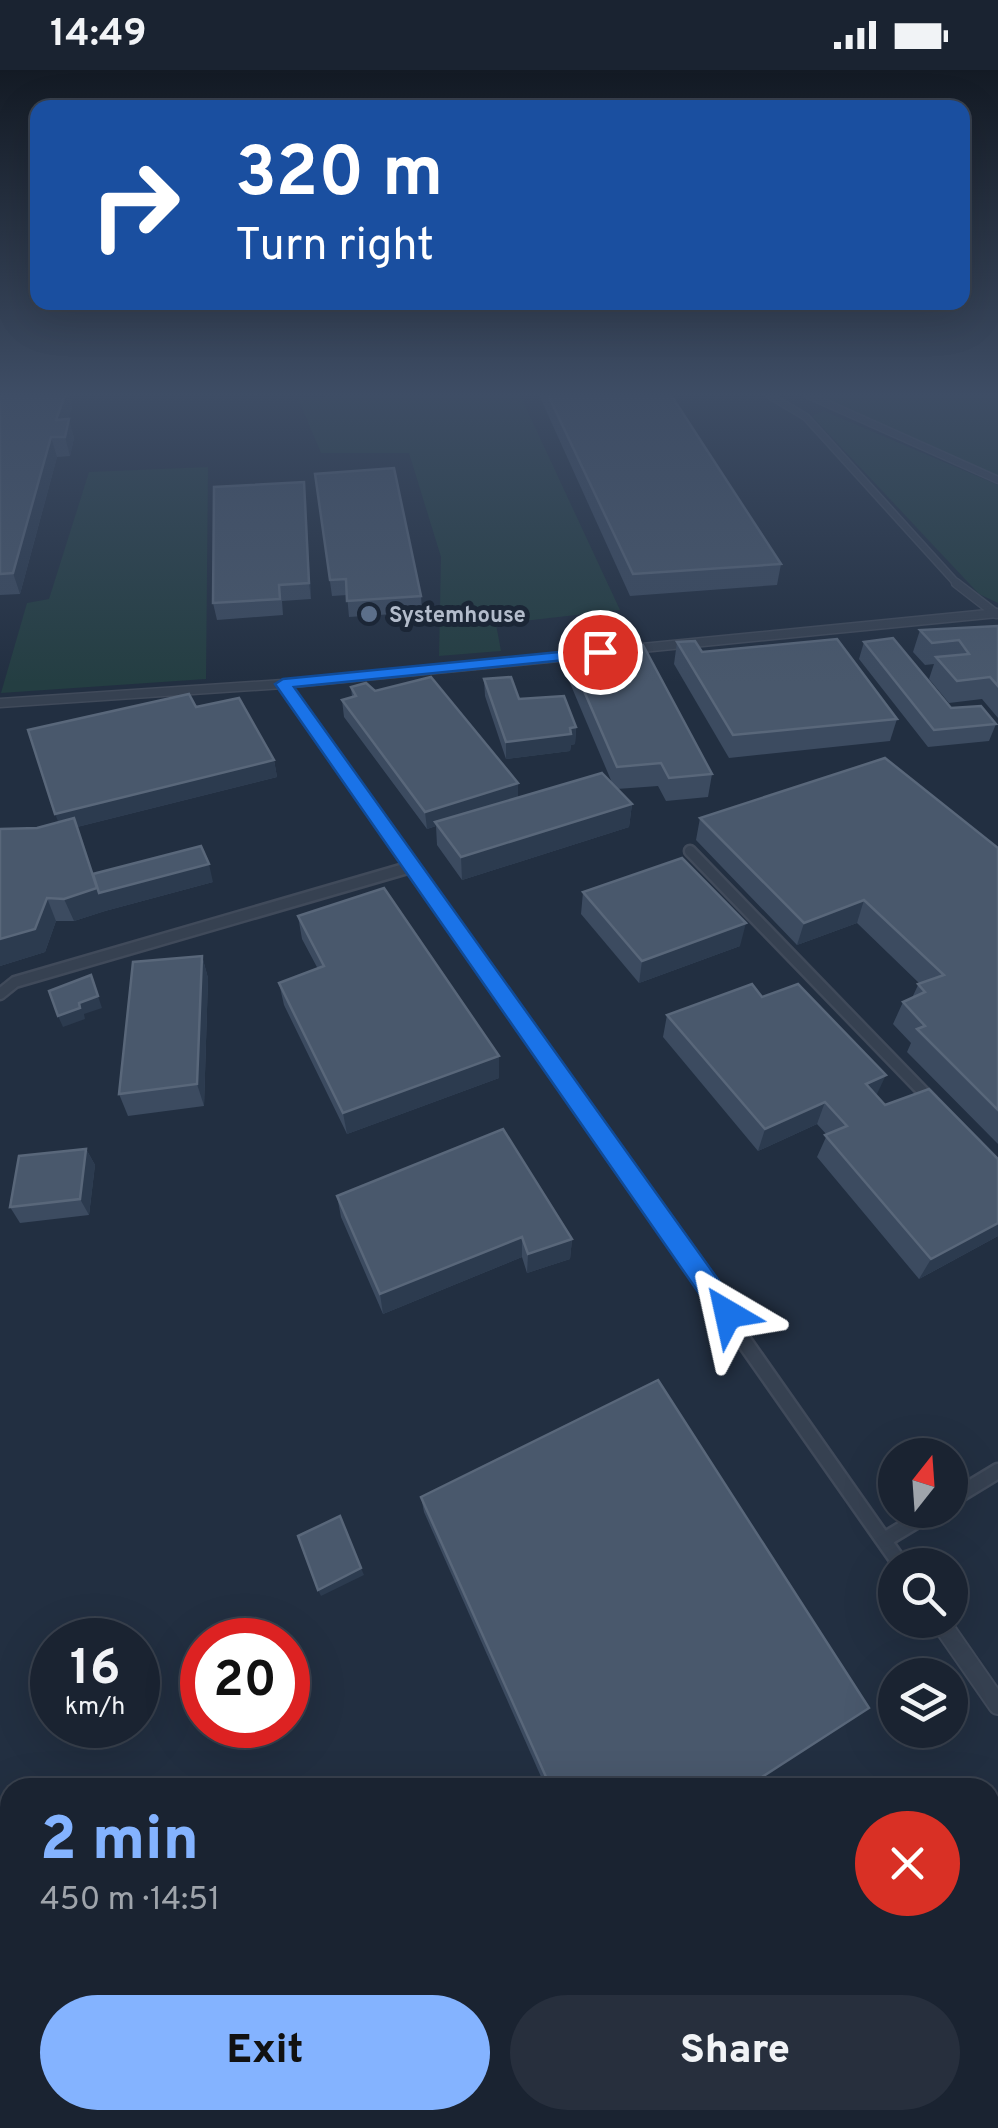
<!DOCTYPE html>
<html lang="en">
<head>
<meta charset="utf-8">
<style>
	body { margin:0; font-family:Overpass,sans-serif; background:#272f3d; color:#f1f3f6; height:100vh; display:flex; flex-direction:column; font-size:38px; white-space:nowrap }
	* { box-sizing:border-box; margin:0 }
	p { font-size:32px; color:#9fa4ab }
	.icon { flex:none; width:55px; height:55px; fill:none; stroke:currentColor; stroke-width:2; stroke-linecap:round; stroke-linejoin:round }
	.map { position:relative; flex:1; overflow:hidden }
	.panel { position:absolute; left:0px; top:1708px; width:1000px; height:352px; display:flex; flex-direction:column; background:#1a2331; border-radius:30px 30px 0 0; box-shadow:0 10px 40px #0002,0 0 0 2px #38404d }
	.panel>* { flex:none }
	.hud { position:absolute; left:30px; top:30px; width:940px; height:210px; border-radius:20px; box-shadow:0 10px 40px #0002,0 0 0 2px #38404d; background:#1a4fa0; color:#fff; overflow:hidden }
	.needle { width:65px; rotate:17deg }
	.fabs { position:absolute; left:878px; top:1368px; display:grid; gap:20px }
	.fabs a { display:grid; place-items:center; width:90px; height:90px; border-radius:50%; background:#1a2331; box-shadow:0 10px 40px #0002,0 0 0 2px #38404d; font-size:50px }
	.speed { position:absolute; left:30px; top:1548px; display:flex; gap:20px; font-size:50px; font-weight:700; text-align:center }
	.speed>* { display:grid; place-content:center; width:130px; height:130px; border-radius:50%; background:#1a2331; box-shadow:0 10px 40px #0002,0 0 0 2px #38404d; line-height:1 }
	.speed small { font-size:25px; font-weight:400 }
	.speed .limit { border:15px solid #d22; background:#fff; color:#111 }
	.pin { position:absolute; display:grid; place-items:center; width:85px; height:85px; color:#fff; margin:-42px; border:5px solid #fff; border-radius:50%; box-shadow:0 2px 10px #0007 }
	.me { position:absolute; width:110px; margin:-55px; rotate:324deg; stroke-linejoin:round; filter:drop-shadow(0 0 8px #0008) }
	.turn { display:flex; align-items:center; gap:35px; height:210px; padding:0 40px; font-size:45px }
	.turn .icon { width:130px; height:130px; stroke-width:2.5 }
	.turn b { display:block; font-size:70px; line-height:85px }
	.round { display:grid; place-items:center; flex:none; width:105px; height:105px; border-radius:52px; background:#272f3d }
	.head { display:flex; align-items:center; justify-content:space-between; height:170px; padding:0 40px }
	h1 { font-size:60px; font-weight:800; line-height:75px; color:#84b3ff }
	.button { display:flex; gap:20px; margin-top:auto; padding:20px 40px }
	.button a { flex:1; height:115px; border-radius:60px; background:#84b3ff; color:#111; font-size:40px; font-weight:800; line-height:115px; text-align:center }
	.button a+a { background:#272f3d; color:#f1f3f6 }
	.status { display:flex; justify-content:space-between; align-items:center; height:70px; padding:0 50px; background:#1a2331; direction:ltr }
	.status svg { height:28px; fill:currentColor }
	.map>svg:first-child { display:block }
	.green { fill:#243e42 }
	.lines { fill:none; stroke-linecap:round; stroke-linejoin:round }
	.lane-far4-casing { stroke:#404a5a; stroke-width:9 }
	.lane-far3-casing { stroke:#404a5a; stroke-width:11 }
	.lane-far2-casing { stroke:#404a5a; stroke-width:15 }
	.lane-far1-casing { stroke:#404a5a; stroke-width:19 }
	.lane-casing { stroke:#404a5a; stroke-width:22 }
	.lane-far4 { stroke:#364151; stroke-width:6 }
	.lane-far3 { stroke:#364151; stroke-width:8 }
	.lane-far2 { stroke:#364151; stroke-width:10 }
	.lane-far1 { stroke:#364151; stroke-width:14 }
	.lane { stroke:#364151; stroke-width:18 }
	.wall { fill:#3c4b60 }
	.shaded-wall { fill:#2c3b4f }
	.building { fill:#49586c; stroke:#59677a; stroke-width:2.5 }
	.route { fill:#1a73e8; stroke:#114b97; stroke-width:2.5 }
	.service-dot { fill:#5c6f8a; stroke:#1b2636; stroke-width:4 }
	.labels { text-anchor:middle; stroke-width:10; stroke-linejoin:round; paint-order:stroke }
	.far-poi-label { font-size:22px; font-weight:bold; fill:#b3bccb; stroke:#1b2636; text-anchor:start }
</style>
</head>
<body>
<div class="status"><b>14:49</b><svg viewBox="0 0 49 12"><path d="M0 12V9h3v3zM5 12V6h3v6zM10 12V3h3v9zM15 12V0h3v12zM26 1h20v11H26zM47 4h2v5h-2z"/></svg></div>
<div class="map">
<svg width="998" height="2058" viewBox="0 0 998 2058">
	<rect width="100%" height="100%" fill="#222f41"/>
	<g class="green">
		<path d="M 365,325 L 520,325 L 620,540 L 496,554 L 501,581 L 439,586 L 441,487 L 409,383 L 321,383 L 298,328 Z"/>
		<path d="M 814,325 L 998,325 L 998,408 Z"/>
		<path d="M 824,341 L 998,415 L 998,533 L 979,524 L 812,346 Z"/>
		<path d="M 208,397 L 206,609 L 1,623 L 27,533 L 49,529 L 89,402 Z"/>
	</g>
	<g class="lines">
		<g class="lane-far4-casing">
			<g id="lane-far4">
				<path d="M 769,325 L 806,347 L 959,516"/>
				<path d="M 808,325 L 998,410"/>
			</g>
		</g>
		<g class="lane-far3-casing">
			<g id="lane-far3">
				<path d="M 956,513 L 996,544"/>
				<path d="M 632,579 L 998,543"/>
				<path d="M 283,614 L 387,763"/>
				<path d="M 0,633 L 283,614 L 579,585"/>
			</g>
		</g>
		<g class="lane-far2-casing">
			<g id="lane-far2">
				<path d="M 386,760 L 614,1086"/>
				<path d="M 690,781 L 932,1031"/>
				<path d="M 0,924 L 15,912 L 411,797"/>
			</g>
		</g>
		<g class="lane-far1-casing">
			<g id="lane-far1">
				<path d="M 612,1083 L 901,1495"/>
				<path d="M 950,1430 L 998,1401"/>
				<path d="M 884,1470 L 934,1440"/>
			</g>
		</g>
		<g class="lane-casing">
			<g id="lane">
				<path d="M 939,1550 L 998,1635"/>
				<path d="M 990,1847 L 998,1845"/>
				<path d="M 14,2058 L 51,2050"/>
			</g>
		</g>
		<use href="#lane-far4" class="lane-far4"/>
		<use href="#lane-far3" class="lane-far3"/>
		<use href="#lane-far2" class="lane-far2"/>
		<use href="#lane-far1" class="lane-far1"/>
		<use href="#lane" class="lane"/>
	</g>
	<g class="wall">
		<path d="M 0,325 L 72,337 L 68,349 L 74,368 L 70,386 L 57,387 L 20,524 L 0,525 Z"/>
		<path d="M 539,325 L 671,325 L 781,494 L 777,515 L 630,526 Z"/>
		<path d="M 315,404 L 421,526 L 422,542 L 349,547 L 347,525 L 332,526 Z"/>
		<path d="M 304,412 L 311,529 L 282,531 L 283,545 L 217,550 L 213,533 Z"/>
		<path d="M 998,556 L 998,648 L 982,629 L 949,633 L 929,609 L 934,594 L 925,595 L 913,582 L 920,560 Z"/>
		<path d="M 677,572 L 897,649 L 890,671 L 729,688 L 674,594 Z"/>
		<path d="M 864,572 L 951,638 L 996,654 L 989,671 L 928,677 L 859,589 Z"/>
		<path d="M 568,584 L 712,704 L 708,727 L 666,731 L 658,716 L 617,719 L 632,734 L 629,757 L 462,810 L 437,775 L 436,756 L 427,759 L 344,647 L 342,630 L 352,627 L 351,617 L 375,621 L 518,728 L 613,715 L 567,606 Z"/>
		<path d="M 484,609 L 519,629 L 576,657 L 575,674 L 571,675 L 570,681 L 506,689 L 485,626 Z"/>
		<path d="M 196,637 L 274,690 L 277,707 L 77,757 L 93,804 L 213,812 L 105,841 L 74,851 L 56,851 L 45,882 L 0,896 L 0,759 L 37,758 L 58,752 Z"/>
		<path d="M 700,748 L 998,778 L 998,1074 L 907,982 L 911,973 L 893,954 L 903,932 L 912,928 L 919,913 L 857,853 L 797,875 L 696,770 Z"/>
		<path d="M 583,822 L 740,876 L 639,913 L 581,844 Z"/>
		<path d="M 298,846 L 499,1008 L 347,1064 L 284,935 L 279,913 L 318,899 L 302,869 Z"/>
		<path d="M 202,886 L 208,908 L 204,1036 L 128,1046 L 119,1024 Z"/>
		<path d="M 762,927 L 877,1026 L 885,1035 L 998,1089 L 998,1166 L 919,1209 L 817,1087 L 827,1065 L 817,1054 L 758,1081 L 663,967 L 667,945 Z"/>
		<path d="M 86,1079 L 95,1095 L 89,1145 L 20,1153 L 10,1137 Z"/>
		<path d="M 337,1126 L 572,1169 L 570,1189 L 527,1203 L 522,1187 L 383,1244 L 341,1147 Z"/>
		<path d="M 421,1427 L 746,1718 L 546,1718 L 424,1442 Z"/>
		<path d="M 998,2043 L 998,2058 L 952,2058 L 976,2050 L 990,2050 L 990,2045 Z"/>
	</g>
	<g class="shaded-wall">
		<path d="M 65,325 L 69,325 L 72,337 L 62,369 L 56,350 Z"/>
		<path d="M 69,349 L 74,368 L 70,386 L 65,367 Z"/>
		<path d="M 51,367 L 57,387 L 20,524 L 13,503 Z"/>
		<path d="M 304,412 L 306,427 L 311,529 L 309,513 Z"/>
		<path d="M 576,657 L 575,674 L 571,675 L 570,681 L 506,689 L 506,672 Z"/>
		<path d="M 274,690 L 277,707 L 77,757 L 100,823 L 209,794 L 213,812 L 105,841 L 74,851 L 64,829 L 62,761 L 55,744 Z"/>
		<path d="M 518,713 L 518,730 L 435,752 L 436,756 L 427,759 L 425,742 Z"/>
		<path d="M 632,734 L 629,757 L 462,810 L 461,787 Z"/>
		<path d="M 47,828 L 56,851 L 45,882 L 0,896 L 0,869 Z"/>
		<path d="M 864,830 L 857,853 L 797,875 L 804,853 Z"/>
		<path d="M 746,853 L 740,876 L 639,913 L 642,891 Z"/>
		<path d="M 202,886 L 208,908 L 204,1036 L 197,1014 Z"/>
		<path d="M 91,905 L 102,938 L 84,944 L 85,949 L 63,957 L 58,946 L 79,933 Z"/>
		<path d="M 499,986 L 499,1008 L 347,1064 L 343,1043 Z"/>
		<path d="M 886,1005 L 876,1026 L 866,1014 Z"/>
		<path d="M 825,1032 L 817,1054 L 758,1081 L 765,1059 Z"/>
		<path d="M 86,1079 L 95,1095 L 89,1145 L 80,1129 Z"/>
		<path d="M 998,1153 L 998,1166 L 919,1209 L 931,1189 Z"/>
		<path d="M 522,1167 L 522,1187 L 383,1244 L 380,1224 Z"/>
		<path d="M 572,1169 L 570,1189 L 527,1203 L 528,1184 Z"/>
		<path d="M 361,1498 L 364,1505 L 321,1526 L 318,1520 Z"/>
	</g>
	<g class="building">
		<path d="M 0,325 L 65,325 L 56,350 L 69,349 L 65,367 L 51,367 L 13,503 L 0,504 Z"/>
		<path d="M 548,325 L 671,325 L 781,494 L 633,504 Z"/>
		<path d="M 394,398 L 421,526 L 347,531 L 346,509 L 330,510 L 315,404 Z"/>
		<path d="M 304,412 L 309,513 L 279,515 L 280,529 L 213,533 L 214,417 Z"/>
		<path d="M 998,556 L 998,616 L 990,607 L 957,611 L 936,587 L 969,584 L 959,570 L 932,573 L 920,560 Z"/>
		<path d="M 893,568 L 951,638 L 981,636 L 996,654 L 934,660 L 864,572 Z"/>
		<path d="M 837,569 L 897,649 L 733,665 L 677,572 L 695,571 L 702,582 Z"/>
		<path d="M 643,575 L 712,704 L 669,708 L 661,693 L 617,697 L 568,584 Z"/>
		<path d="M 431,607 L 518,713 L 425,742 L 342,630 L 356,626 L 351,617 L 366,613 L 375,621 Z"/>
		<path d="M 511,607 L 519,629 L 564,626 L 576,657 L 570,658 L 571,664 L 506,672 L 484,609 Z"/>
		<path d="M 189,624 L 196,637 L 239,628 L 274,690 L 55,744 L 28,660 Z"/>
		<path d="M 885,688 L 998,778 L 998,1040 L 917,959 L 925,956 L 903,932 L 925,922 L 918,914 L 944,905 L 864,830 L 804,853 L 700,748 Z"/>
		<path d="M 602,703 L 632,734 L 461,787 L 435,752 Z"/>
		<path d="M 74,748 L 97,818 L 64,829 L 47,828 L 35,859 L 0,869 L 0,759 L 37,758 Z"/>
		<path d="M 201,776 L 209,794 L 99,823 L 93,804 Z"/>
		<path d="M 682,788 L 746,853 L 642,891 L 583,822 Z"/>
		<path d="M 384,818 L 499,986 L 343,1043 L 279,913 L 324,896 L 298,846 Z"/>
		<path d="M 202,886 L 197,1014 L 119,1024 L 133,892 Z"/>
		<path d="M 91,905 L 98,926 L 79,933 L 80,938 L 58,946 L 49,921 Z"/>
		<path d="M 752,914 L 762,927 L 798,914 L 886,1005 L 866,1014 L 885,1035 L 929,1019 L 998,1089 L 998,1153 L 931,1189 L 825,1065 L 847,1056 L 825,1032 L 765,1059 L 667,945 Z"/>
		<path d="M 503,1059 L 572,1169 L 528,1184 L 522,1167 L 380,1224 L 337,1126 Z"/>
		<path d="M 86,1079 L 80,1129 L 10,1137 L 19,1086 Z"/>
		<path d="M 658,1310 L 869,1638 L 745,1718 L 551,1718 L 421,1427 Z"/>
		<path d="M 340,1446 L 361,1498 L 318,1520 L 298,1466 Z"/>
	</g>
	<linearGradient id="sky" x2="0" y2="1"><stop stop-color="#131a24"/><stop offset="0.53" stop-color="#3e4d65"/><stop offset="1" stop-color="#3e4d65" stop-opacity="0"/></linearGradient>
	<rect width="998" height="613" fill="url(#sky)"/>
	<path class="route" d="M 600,578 L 605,579 L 605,586 L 294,617 L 737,1236 L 741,1244 L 737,1252 L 728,1256 L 719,1252 L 275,614 L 283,609 Z"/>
	<circle class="service-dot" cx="369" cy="544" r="10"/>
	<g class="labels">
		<g class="far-poi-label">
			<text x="389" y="552">Systemhouse</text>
		</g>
	</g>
</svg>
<div class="fabs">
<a><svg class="needle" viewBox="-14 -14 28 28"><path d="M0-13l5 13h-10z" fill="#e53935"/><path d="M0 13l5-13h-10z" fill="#9fa4ab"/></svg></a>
<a><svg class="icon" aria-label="search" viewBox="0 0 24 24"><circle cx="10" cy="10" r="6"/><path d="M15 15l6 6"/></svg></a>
<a><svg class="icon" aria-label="layers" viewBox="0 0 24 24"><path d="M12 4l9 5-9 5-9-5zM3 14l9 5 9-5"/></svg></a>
</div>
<div class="speed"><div>16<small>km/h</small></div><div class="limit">20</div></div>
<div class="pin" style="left:600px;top:582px;background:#d93025"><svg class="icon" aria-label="arrive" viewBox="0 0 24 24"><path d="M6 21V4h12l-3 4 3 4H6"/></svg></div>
<svg class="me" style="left:728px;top:1244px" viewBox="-20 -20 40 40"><path d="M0-17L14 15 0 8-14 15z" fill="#1a73e8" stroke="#fff" stroke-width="4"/></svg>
<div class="hud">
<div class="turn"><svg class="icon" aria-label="right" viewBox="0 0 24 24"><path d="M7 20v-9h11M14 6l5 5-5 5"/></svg><div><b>320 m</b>Turn right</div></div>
</div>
<section class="panel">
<div class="head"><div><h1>2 min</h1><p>450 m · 14:51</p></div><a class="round" style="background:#d93025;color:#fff"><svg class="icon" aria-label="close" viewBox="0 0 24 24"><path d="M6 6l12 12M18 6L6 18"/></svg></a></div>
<div class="button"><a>Exit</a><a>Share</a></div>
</section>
</div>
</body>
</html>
